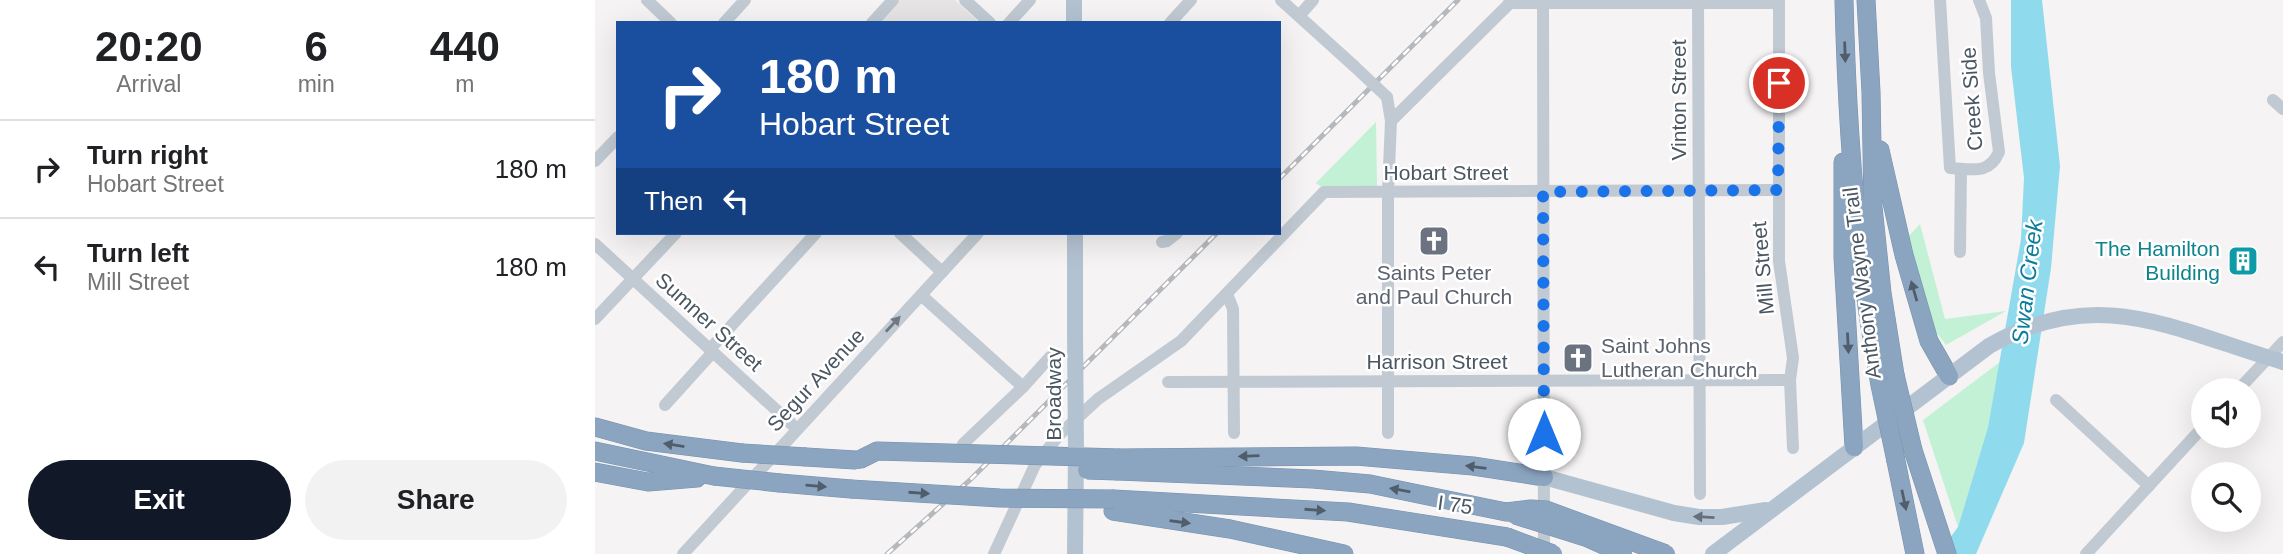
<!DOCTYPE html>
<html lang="en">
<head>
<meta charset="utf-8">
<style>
	body { margin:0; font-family:Arial,sans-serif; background:#f2f2f2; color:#202124; height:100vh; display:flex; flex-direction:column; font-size:26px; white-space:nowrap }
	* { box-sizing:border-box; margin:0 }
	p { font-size:23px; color:#757577 }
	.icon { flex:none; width:38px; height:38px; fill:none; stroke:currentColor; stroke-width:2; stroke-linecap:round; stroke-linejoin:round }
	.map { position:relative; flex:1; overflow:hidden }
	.drawer { display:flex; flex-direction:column; background:#fff; width:595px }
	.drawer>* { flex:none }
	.hud { position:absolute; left:21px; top:21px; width:665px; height:214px; border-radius:0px; box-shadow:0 7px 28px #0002; background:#1a4fa0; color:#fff; overflow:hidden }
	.fabs { position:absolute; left:1596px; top:378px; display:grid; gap:14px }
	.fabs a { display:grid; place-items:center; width:70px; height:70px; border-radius:50%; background:#fff; box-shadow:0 7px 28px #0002; font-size:35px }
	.pin { position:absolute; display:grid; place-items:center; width:60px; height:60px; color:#fff; margin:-30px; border:4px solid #fff; border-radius:50%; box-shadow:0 2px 7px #0007 }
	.me { position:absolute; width:77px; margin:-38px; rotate:0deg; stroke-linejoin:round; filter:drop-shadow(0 0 5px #0008) }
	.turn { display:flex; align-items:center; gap:24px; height:147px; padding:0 28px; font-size:32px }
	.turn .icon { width:91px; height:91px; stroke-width:2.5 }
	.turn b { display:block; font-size:49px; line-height:60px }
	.then { display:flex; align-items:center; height:66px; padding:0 28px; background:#0003; gap:14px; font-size:26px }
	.eta { display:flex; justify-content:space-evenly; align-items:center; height:119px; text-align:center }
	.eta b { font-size:42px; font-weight:800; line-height:49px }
	.cta { display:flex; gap:14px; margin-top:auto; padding:14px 28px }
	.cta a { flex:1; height:80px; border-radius:42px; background:#111827; color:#fff; font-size:28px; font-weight:800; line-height:80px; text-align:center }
	.cta a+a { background:#f2f2f2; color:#202124 }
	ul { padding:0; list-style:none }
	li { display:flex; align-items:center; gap:21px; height:98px; padding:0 28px; border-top:2px solid #e0e0e0 }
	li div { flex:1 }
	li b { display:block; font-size:26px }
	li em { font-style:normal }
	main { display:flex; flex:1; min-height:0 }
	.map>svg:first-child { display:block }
	.education { fill:#e6e4e5 }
	.green { fill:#c3f1d5 }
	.water { fill:#90daee }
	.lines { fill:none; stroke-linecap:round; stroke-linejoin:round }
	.highway-casing { stroke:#7690ad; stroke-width:19 }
	.minor { stroke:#c1cad2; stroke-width:12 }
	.major { stroke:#b3c2d1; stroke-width:16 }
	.highway { stroke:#8ba5c1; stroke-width:18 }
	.rail-casing { stroke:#b5b8bd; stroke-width:5 }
	.rail { stroke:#fff; stroke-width:2.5; stroke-dasharray:8; stroke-linecap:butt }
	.highway-bridge-casing { stroke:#7690ad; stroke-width:19; stroke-linecap:butt }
	.minor-bridge { stroke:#c1cad2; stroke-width:12 }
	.major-bridge { stroke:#b3c2d1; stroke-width:16 }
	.highway-bridge { stroke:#8ba5c1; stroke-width:18 }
	.oneway { fill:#505e6b }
	.oneway2 { fill:#6e7983 }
	.oneway3 { fill:#64717d }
	.route { stroke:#1a73e8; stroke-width:12; stroke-dasharray:0 21.6 }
	.labels { text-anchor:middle; stroke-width:5; stroke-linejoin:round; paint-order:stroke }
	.street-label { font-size:21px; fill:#4a5661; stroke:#fff }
	.culture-label { font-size:21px; fill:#0d838f; stroke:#fff; text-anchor:end }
	.worship-label { font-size:21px; fill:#5b616d; stroke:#fff }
	.water-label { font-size:23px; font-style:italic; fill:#0c7c9b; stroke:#fff }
</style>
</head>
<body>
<main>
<section class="drawer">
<div class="eta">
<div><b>20:20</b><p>Arrival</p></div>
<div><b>6</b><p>min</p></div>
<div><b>440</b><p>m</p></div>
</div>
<ul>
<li><svg class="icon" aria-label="right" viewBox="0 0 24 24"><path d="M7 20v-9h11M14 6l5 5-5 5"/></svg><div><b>Turn right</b><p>Hobart Street</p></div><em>180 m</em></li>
<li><svg class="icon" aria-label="left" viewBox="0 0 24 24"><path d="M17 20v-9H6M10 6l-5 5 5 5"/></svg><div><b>Turn left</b><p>Mill Street</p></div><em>180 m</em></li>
</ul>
<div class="cta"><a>Exit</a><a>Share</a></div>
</section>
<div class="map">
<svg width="1688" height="554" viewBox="0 0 1688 554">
	<rect width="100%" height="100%" fill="#f5f3f3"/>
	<path class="education" d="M 305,0 L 360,0 L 385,23 L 284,23 Z"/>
	<g class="green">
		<path d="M 781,122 L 782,186 L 728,188 L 721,183 Z"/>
		<path d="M 1325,224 L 1350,319 L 1411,311 L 1351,345 L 1341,332 L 1311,239 Z"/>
		<path d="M 1405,362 L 1393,427 L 1363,527 L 1328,420 Z"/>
	</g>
	<path class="water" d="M 1416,0 L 1447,0 L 1465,166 L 1456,268 L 1429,443 L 1381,554 L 1343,554 L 1363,527 L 1393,427 L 1426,239 L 1429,178 L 1416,67 Z"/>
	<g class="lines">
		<g class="highway-casing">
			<g id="highway">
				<path d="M 1249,0 C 1252,128 1261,259 1285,385"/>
				<path d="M 1271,0 L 1276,92 L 1278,207 L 1287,293 L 1300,375"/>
				<path d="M 1285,150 L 1309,255 L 1334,341 L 1354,376"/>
				<path d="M 1248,162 L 1248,257 L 1259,447"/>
				<path d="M 0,427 L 51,441 L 147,453"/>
				<path d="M 1318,450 L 1352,554"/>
				<path d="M 0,451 L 119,476"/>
				<path d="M 211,457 L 260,460"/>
				<path d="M 525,458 L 761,456 L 878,466 L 949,477"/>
				<path d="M 1301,461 L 1320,554"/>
				<path d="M 523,471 L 718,479 L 775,484 L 911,512"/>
				<path d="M 0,472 L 53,482 L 102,478"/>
				<path d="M 185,483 L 256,489"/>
				<path d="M 519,499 L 753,512 L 912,537"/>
				<path d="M 518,511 L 635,529 L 749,554"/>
			</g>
		</g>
		<g class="minor">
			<path d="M 52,0 L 76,23"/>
			<path d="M 370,0 L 395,23"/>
			<path d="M 686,0 L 759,66"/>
			<path d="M 948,0 L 949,554"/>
			<path d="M 1103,0 L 1105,494"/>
			<path d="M 1184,0 L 1184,261 L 1198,358 L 1195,380 L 1198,448"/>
			<path d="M 1345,0 L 1355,168 C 1377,169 1394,175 1404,152 L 1394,73 L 1391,18 L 1384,0"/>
			<path d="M 914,3 L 1184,3"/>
			<path d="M 704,16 L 718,0"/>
			<path d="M 129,23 L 150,0"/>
			<path d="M 277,23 L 298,0"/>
			<path d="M 414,23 L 435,0"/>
			<path d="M 575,23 L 596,0"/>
			<path d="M 792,97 L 796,121 L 793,192 L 793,433"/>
			<path d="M 1678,100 L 1688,109"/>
			<path d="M 796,121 L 918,0"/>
			<path d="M 0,161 L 23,137"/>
			<path d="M 305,233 L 347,272"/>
			<path d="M 567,242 L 572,241 L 582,233"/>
			<path d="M 0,244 L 202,429"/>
			<path d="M 1365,252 L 1366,169"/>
			<path d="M 632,294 L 638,309 L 639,433"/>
			<path d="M 326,295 L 428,387"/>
			<path d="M 0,319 L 81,233"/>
			<path d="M 115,349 L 221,233"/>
			<path d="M 573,382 L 1195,380"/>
			<path d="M 1643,390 L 1688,342"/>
			<path d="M 1461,400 L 1554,486"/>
			<path d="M 70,405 L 118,352"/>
			<path d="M 368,444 L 428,387 L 455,357"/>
			<path d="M 88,554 L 383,233"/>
			<path d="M 399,554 L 440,465 L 465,434 L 503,399 L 586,341 L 729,192 L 1183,190"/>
			<path d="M 1491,554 L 1608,427"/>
		</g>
		<g class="major">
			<path d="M 479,0 L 479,23"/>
			<path d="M 480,233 L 480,331"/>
			<path d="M 949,477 L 1079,513 L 1104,517 L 1127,517 L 1171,510"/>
			<path d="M 480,554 L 481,452"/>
			<path d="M 1118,554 L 1394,346 C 1503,283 1579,330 1688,362"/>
		</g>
		<use href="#highway" class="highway"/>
		<g class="rail-casing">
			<g id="rail">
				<path d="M 684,179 L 863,0"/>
				<path d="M 292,554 L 376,479 L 622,233"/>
			</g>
		</g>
		<use href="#rail" class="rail"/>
		<g class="highway-bridge-casing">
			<g id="highway-bridge">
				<path d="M 1300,375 L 1318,450"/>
				<path d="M 1285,385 L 1301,461"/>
				<path d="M 147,453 L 211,457"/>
				<path d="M 264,460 L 282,451 L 525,458"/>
				<path d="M 492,470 L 523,471"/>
				<path d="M 119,476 L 185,483"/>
				<path d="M 256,489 L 405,498 L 519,499"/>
				<path d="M 911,512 L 936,509 L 951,510 L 1071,554"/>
				<path d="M 920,515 L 993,538 L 1028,554"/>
				<path d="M 912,537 L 958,554"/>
			</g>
		</g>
		<path class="minor-bridge" d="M 759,66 L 792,97"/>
		<path class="major-bridge" d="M 480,331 L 481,452"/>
		<use href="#highway-bridge" class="highway-bridge"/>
	</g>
	<defs><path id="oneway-solid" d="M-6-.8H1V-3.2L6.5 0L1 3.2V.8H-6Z" transform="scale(1.75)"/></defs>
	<g class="oneway">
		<use href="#oneway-solid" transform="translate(1250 52) rotate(88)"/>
		<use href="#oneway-solid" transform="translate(1319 291) rotate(-106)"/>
		<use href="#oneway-solid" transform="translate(1253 343) rotate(87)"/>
		<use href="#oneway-solid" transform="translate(79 445) rotate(-171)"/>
		<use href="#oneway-solid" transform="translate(654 456) rotate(178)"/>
		<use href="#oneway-solid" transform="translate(881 467) rotate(-173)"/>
		<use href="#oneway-solid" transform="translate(221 486) rotate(5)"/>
		<use href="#oneway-solid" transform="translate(805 490) rotate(-170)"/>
		<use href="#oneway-solid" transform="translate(324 493) rotate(4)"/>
		<use href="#oneway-solid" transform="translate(1309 500) rotate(78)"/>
		<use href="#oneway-solid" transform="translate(720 510) rotate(4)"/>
		<use href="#oneway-solid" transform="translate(585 522) rotate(8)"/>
	</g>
	<use class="oneway2" href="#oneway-solid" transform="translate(298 324) rotate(-47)"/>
	<use class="oneway3" href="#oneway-solid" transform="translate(1109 517) rotate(-177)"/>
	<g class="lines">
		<path class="route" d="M 949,434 L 948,192 L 1183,190 L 1184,83"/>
	</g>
	<defs>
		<g id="church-square" transform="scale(1.575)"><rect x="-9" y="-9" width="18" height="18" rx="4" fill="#6b7280" stroke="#fff"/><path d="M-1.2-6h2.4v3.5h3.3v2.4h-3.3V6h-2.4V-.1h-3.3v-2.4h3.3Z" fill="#fff"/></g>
		<g id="building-square" transform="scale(1.575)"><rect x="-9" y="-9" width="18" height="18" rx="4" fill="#0f9aa8" stroke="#fff"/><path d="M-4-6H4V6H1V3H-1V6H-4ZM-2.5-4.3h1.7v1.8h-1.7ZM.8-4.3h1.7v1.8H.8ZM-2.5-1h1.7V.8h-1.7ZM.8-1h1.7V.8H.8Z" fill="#fff"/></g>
	</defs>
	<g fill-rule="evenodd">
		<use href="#church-square" x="839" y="241"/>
		<use href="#building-square" x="1648" y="261"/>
		<use href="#church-square" x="983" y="358"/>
	</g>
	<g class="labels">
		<g class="street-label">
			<text transform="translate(1377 99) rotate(-94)" y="7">Creek Side</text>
			<text transform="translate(1084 100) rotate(-90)" y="7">Vinton Street</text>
			<text x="851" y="180">Hobart Street</text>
			<text transform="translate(1168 268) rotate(-95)" y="7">Mill Street</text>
			<text transform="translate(1267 283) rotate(-97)" y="7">Anthony Wayne Trail</text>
			<text transform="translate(114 322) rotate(42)" y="7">Sumner Street</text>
			<text x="842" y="369">Harrison Street</text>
			<text transform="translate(221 380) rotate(-47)" y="7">Segur Avenue</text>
			<text transform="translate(459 394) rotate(-90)" y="7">Broadway</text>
			<text transform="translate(860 505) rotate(8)" y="7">I 75</text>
		</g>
		<g class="culture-label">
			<text x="1625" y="256">The Hamilton<tspan x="1625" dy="24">Building</tspan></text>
		</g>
		<g class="worship-label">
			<text x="839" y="280">Saints Peter<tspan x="839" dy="24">and Paul Church</tspan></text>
			<text x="1006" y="353" text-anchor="start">Saint Johns<tspan x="1006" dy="24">Lutheran Church</tspan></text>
		</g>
		<g class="water-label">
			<text transform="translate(1432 282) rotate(-83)" y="8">Swan Creek</text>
		</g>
	</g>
</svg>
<div class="fabs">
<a><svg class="icon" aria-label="sound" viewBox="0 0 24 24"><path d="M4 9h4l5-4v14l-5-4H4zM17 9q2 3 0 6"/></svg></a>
<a><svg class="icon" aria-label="search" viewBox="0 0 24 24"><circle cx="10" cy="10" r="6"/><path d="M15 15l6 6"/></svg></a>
</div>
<div class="pin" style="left:1184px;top:83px;background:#d93025"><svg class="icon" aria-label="arrive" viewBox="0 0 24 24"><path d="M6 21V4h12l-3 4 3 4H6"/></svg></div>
<svg class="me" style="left:949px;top:434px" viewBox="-20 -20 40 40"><circle r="19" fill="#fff"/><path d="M0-13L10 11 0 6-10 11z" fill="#1a73e8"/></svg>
<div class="hud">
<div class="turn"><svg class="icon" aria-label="right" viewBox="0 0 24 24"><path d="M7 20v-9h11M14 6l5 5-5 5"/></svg><div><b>180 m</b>Hobart Street</div></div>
<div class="then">Then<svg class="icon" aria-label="left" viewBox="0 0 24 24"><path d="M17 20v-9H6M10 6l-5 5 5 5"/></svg></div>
</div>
</div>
</main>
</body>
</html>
